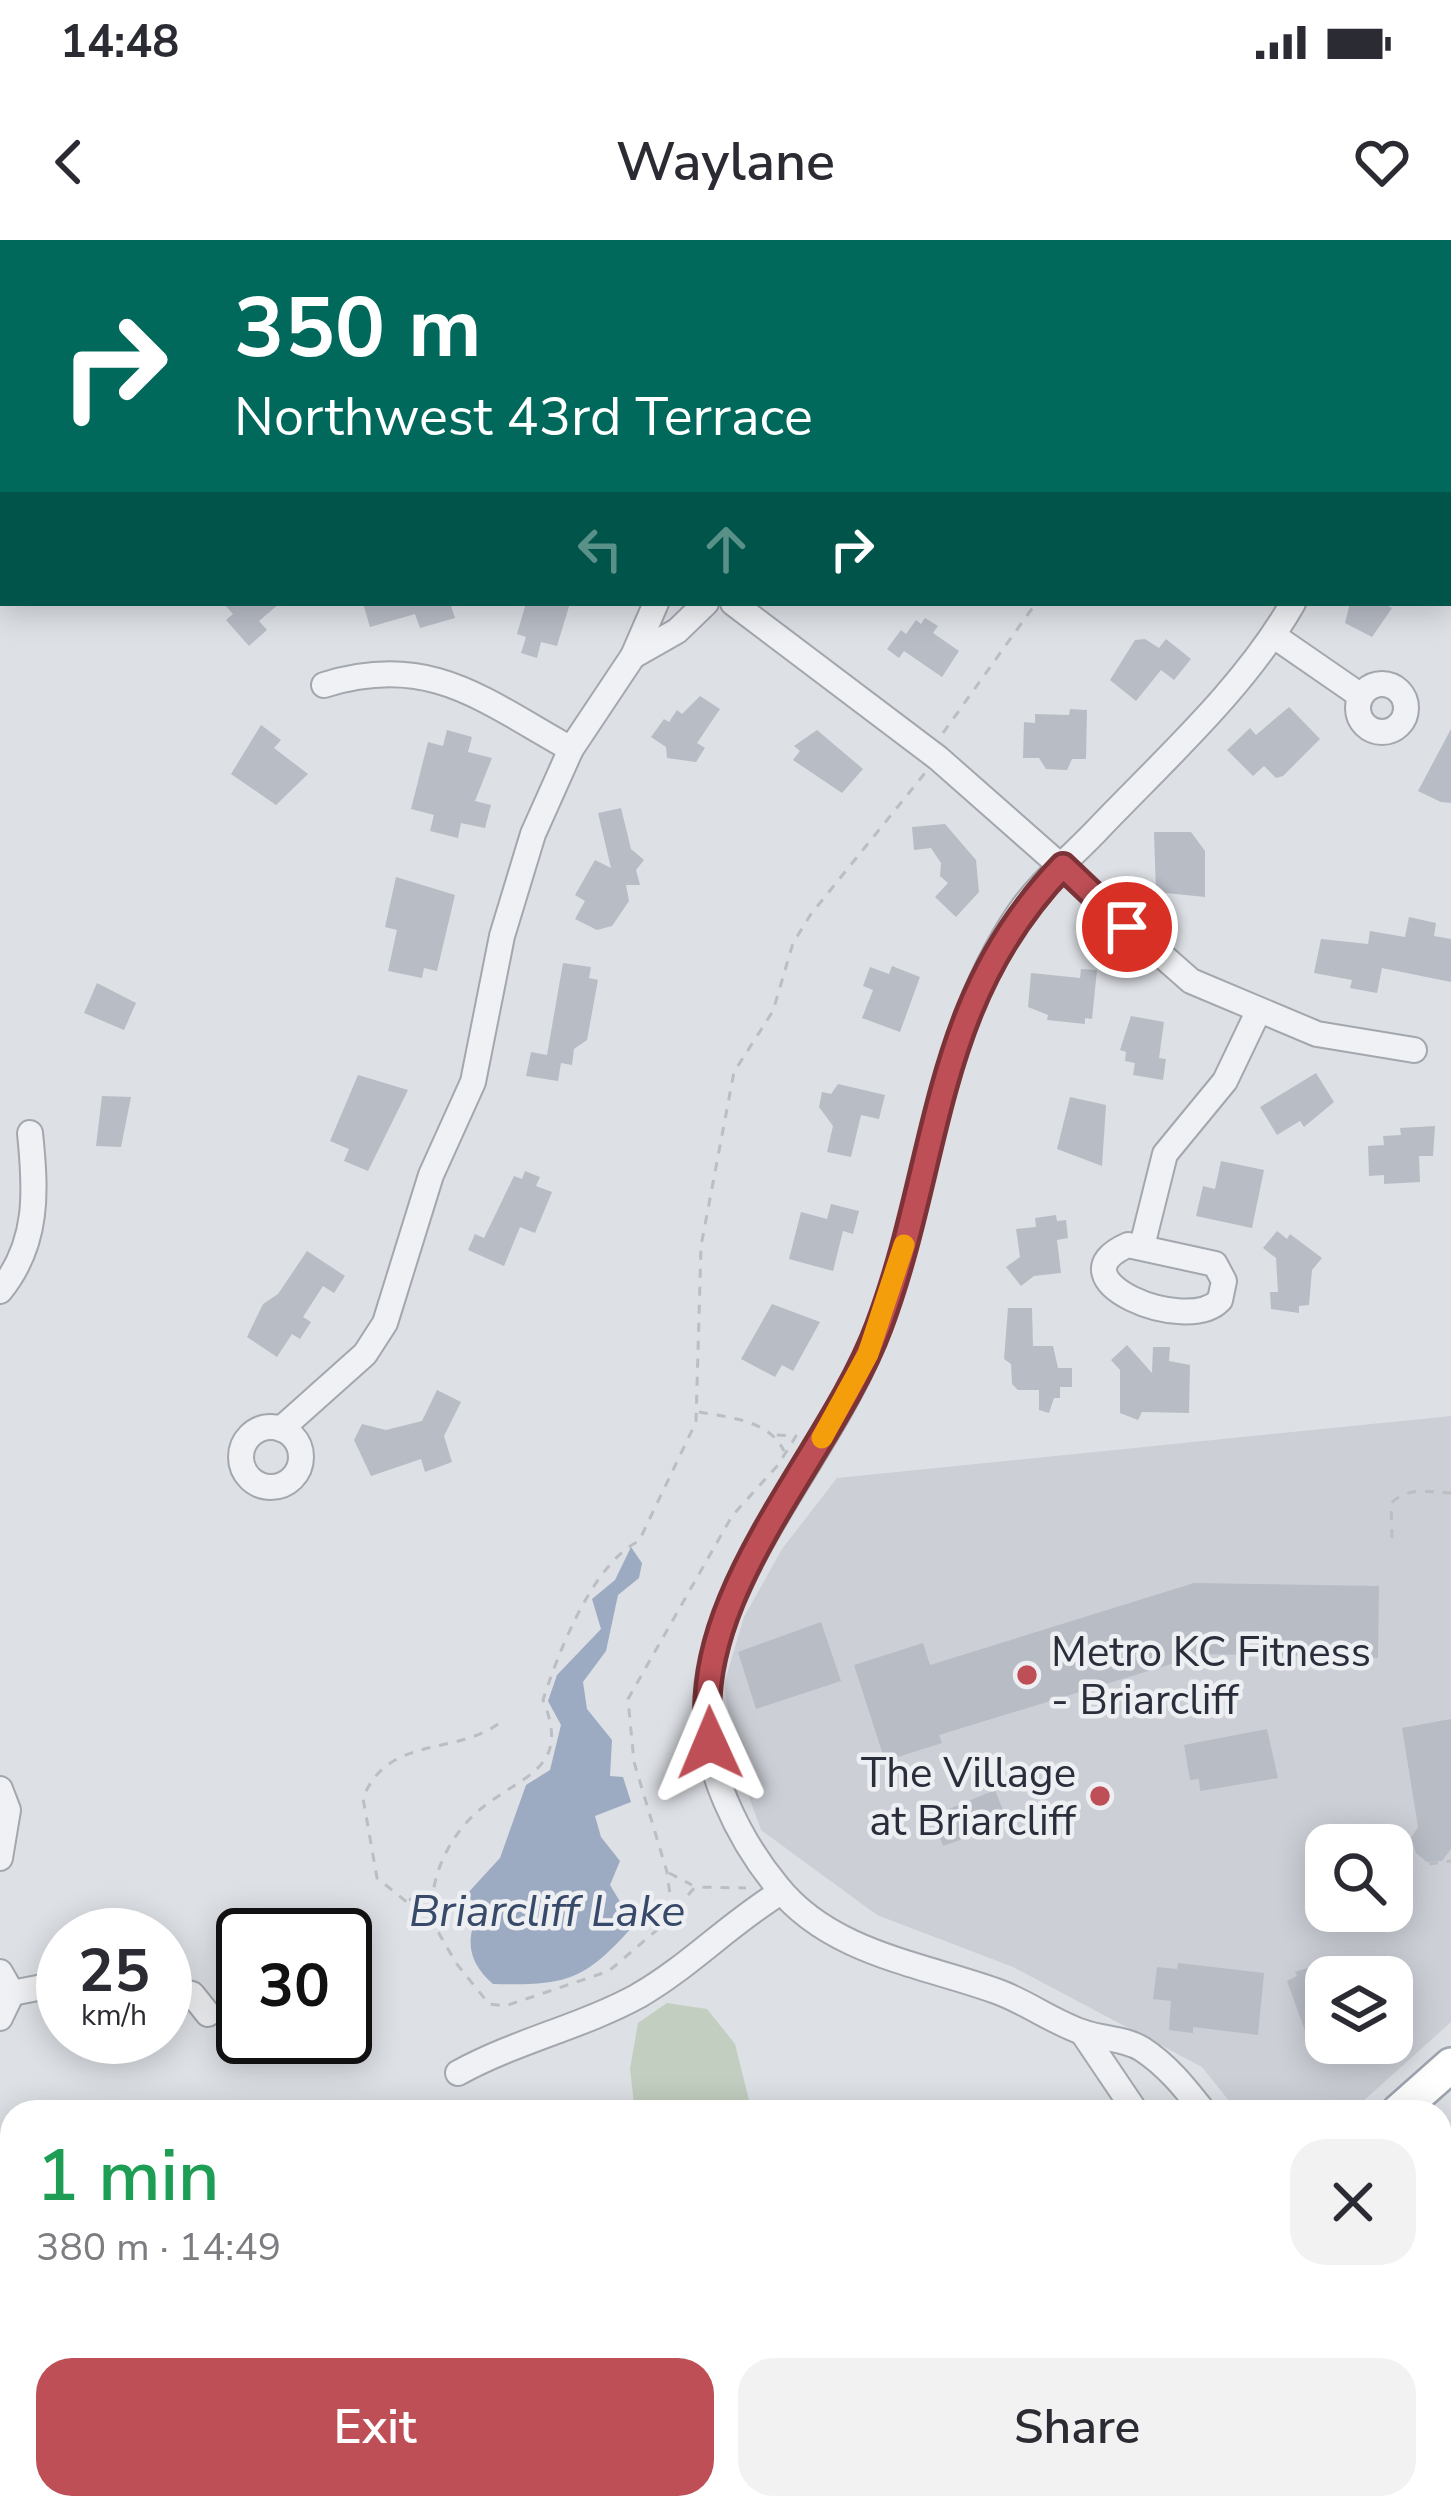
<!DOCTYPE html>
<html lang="en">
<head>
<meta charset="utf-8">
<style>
	body { margin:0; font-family:"Nunito Sans",sans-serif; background:#f2f2f3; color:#2b2b33; height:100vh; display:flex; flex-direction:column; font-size:45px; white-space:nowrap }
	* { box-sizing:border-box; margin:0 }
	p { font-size:39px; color:#7c7c81 }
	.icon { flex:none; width:66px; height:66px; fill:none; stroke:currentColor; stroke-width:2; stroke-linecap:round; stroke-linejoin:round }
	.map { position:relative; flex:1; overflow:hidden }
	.side { position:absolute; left:0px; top:1860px; width:1452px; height:420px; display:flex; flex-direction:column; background:#fff; border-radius:36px 36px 0 0; box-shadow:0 6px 30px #0003 }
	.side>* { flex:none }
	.banner { position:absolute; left:0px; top:0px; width:1452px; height:366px; box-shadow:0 6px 30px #0003; background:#00695c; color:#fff; overflow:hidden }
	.buttons { position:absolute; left:1305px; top:1584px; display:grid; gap:24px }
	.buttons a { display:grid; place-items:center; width:108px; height:108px; border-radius:24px; background:#fff; box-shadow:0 6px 30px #0003; font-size:60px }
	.speed { position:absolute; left:36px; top:1668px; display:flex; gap:24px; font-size:60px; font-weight:700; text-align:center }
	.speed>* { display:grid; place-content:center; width:156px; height:156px; border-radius:50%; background:#fff; box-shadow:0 6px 30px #0003; line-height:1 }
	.speed small { font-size:30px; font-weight:400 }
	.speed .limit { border:6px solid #111; border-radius:18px; background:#fff; color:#111 }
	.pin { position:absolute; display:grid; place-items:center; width:102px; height:102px; color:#fff; margin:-51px; border:6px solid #fff; border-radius:50%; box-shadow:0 3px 12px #0007 }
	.me { position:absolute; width:132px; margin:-66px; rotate:359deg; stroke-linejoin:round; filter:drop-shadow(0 0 9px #0008) }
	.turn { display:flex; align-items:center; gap:42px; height:252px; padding:0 36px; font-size:54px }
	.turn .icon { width:156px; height:156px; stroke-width:2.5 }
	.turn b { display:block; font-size:84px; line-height:102px }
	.lanes { display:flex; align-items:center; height:114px; padding:0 36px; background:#0003; justify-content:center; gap:60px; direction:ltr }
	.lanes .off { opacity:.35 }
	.round { display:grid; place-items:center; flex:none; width:126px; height:126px; border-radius:36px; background:#f2f2f3 }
	.headline { display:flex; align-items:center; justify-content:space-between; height:204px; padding:0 36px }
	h1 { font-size:72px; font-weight:600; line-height:90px; color:#1e9e55 }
	.action { display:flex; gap:24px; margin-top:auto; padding:24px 36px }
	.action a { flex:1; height:138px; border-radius:36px; background:#be4f56; color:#fff; font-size:48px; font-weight:600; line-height:138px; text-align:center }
	.action a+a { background:#f2f2f3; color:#2b2b33 }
	.status { display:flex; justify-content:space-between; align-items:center; height:84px; padding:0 60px; background:#fff; direction:ltr }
	.status svg { height:33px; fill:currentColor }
	header { display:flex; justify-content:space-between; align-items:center; height:156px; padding:0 36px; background:#fff; font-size:54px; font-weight:600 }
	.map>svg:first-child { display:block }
	.built { fill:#cccfd6; fill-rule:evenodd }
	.green { fill:#c2cec0 }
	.water { fill:#9cabc2 }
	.building { fill:#b8bcc5 }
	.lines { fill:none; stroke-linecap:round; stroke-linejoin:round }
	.minor-casing { stroke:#a3a7ae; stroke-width:28 }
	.major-casing { stroke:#9ea4b0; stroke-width:38 }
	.path { stroke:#bcbec4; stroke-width:3; stroke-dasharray:9 9; stroke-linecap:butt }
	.minor { stroke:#f0f1f4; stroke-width:24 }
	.major { stroke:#fff; stroke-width:33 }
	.route-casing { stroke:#7c3338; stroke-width:30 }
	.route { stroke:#be4f56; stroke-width:21 }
	.slow { stroke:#f59e0b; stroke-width:21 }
	.poi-dot { fill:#be4f56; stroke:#edeff3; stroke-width:4.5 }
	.labels { text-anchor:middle; stroke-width:9; stroke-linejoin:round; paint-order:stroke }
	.poi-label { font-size:42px; fill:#292e3a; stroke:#edeff3; text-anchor:start }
	.water-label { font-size:45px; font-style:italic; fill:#384a69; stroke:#edeff3 }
</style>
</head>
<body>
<div class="status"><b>14:48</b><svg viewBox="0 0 49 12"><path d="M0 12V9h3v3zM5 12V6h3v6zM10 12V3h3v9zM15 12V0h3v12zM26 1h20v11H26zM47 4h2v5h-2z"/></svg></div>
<header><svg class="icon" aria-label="back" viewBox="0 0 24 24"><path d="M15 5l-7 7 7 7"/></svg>Waylane<svg class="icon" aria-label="heart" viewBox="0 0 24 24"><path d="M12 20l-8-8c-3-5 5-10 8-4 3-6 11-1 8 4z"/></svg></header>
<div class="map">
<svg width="1451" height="2280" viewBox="0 0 1451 2280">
	<rect width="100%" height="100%" fill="#dde0e5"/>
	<path class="built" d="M 1451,1176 L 1451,1782 L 1351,1872 L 1238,1872 L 1202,1827 L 1013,1727 L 877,1675 L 761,1590 L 736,1521 L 724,1444 L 744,1377 L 782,1309 L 837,1238 ZM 1326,1605 L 1392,1605 L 1392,1671 L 1326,1671 ZM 1326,1737 L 1392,1737 L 1392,1803 L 1326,1803 Z"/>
	<g class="green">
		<path d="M 667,1763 L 707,1769 L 735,1804 L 752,1872 L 635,1872 L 630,1829 L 638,1783 Z"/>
		<path d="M 0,1904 L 12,1908 L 12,2068 L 0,2065 Z"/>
		<path d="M 583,2268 L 1030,2268 L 1018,2280 L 610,2280 Z"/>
	</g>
	<path class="water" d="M 631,1307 L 642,1323 L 639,1338 L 618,1355 L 606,1411 L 583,1442 L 587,1469 L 612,1500 L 610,1536 L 623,1537 L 631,1562 L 595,1576 L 601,1597 L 620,1621 L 610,1645 L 634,1685 C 585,1740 568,1746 493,1744 C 467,1721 465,1700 480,1668 L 466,1655 L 500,1618 L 526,1545 L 550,1530 L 561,1485 L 548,1461 L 557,1435 L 601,1389 L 592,1359 L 615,1340 Z"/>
	<g class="building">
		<path d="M 223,363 L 280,363 L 259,381 L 267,390 L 249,406 L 226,380 L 233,374 Z"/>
		<path d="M 363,363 L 450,363 L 455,378 L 420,388 L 415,374 L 370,387 Z"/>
		<path d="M 526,363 L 570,363 L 557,406 L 541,402 L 537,418 L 521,413 L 526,397 L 517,394 Z"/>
		<path d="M 1350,363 L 1382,363 L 1392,368 L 1372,397 L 1345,383 Z"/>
		<path d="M 925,378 L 938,386 L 933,393 L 959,411 L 942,437 L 904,411 L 899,418 L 887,409 L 901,390 L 906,394 L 916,380 L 921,384 Z"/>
		<path d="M 1145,399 L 1159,408 L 1166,399 L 1191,419 L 1174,440 L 1161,430 L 1136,461 L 1110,440 L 1135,400 Z"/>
		<path d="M 700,456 L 720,469 L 697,503 L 705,508 L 696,522 L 667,518 L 666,507 L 651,497 L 664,479 L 669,482 L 677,470 L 682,474 Z"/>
		<path d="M 1289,467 L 1320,499 L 1283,536 L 1276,538 L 1264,526 L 1253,536 L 1227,510 L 1250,488 L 1256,495 Z"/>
		<path d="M 1070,469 L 1087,470 L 1086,519 L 1072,519 L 1067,530 L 1046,529 L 1039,518 L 1023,518 L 1024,482 L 1035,483 L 1035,474 L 1069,475 Z"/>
		<path d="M 261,485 L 281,500 L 274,508 L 308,534 L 276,565 L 231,534 Z"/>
		<path d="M 1451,489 L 1451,563 L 1441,562 L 1418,551 Z"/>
		<path d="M 447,490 L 472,497 L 468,512 L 492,518 L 475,561 L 491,565 L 485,588 L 461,583 L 458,598 L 430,591 L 434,575 L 411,569 L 428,502 L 443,506 Z"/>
		<path d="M 817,490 L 863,529 L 842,553 L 793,520 L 800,511 L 794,506 Z"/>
		<path d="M 621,568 L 631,609 L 644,620 L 636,630 L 640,645 L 626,645 L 629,661 L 612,686 L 597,690 L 575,679 L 585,661 L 575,655 L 595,620 L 611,628 L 598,573 Z"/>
		<path d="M 945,584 L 976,620 L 979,652 L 956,677 L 935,657 L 948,643 L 940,636 L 941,623 L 931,608 L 914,610 L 912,587 Z"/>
		<path d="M 1154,592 L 1191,592 L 1205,611 L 1205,657 L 1156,652 Z"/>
		<path d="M 396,637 L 455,655 L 437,731 L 424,728 L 422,738 L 388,731 L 397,690 L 385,687 Z"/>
		<path d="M 1409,677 L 1436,683 L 1434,696 L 1451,699 L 1451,742 L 1382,728 L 1377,753 L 1350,748 L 1352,740 L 1314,733 L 1321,699 L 1368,704 L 1370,691 L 1405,697 Z"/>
		<path d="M 563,723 L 591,727 L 589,738 L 598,740 L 587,800 L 574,809 L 572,825 L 561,823 L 558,841 L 526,836 L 531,812 L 547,815 Z"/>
		<path d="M 892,726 L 920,737 L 900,792 L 862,778 L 873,750 L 863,746 L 870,727 L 889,734 Z"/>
		<path d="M 1081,729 L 1097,730 L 1092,779 L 1085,778 L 1085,784 L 1047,780 L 1048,775 L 1028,767 L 1031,733 L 1080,738 Z"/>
		<path d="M 97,743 L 136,763 L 124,790 L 84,773 Z"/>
		<path d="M 1131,776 L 1164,782 L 1159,818 L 1166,819 L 1163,840 L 1133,835 L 1135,823 L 1125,821 L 1126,812 L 1120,810 Z"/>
		<path d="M 1316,833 L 1334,862 L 1304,887 L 1300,881 L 1277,895 L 1260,867 Z"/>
		<path d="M 358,835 L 408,850 L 368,931 L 344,921 L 349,909 L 330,901 Z"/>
		<path d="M 838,844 L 885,855 L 879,879 L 861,875 L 851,917 L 827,912 L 833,886 L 819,867 L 822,852 L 831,854 Z"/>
		<path d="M 102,856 L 131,857 L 121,907 L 96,906 Z"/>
		<path d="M 1070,857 L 1106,865 L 1102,926 L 1057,909 Z"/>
		<path d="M 1435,886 L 1433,916 L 1419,916 L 1420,942 L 1384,944 L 1384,935 L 1369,936 L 1368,906 L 1384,905 L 1383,896 L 1401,895 L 1400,888 Z"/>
		<path d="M 1221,921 L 1264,930 L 1252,988 L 1196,976 L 1203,946 L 1215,949 Z"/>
		<path d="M 525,931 L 540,937 L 536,946 L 552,952 L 535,993 L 520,987 L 504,1026 L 468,1010 L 475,994 L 484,998 L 514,936 L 522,939 Z"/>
		<path d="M 831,964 L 859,971 L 853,994 L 843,991 L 833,1031 L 789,1019 L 801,972 L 827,979 Z"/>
		<path d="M 1056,975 L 1057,981 L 1066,980 L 1068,998 L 1057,1000 L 1061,1033 L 1034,1036 L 1021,1046 L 1006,1027 L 1020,1017 L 1016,989 L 1036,987 L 1035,978 Z"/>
		<path d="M 1277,991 L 1287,999 L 1290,994 L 1322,1018 L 1312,1030 L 1309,1065 L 1299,1066 L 1299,1073 L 1271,1069 L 1270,1052 L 1278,1052 L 1276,1018 L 1263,1008 Z"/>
		<path d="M 307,1011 L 345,1036 L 334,1053 L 323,1046 L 303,1077 L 311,1082 L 300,1099 L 292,1094 L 277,1117 L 247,1097 L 263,1064 L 278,1054 Z"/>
		<path d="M 772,1064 L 820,1082 L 793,1131 L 782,1125 L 775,1137 L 741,1119 Z"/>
		<path d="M 1008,1068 L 1032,1068 L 1033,1106 L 1053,1106 L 1058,1128 L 1072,1128 L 1072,1147 L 1060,1147 L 1060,1158 L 1054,1158 L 1049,1173 L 1039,1170 L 1039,1150 L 1018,1150 L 1012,1144 L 1011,1124 L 1004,1119 Z"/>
		<path d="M 1127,1105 L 1152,1133 L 1153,1107 L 1170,1107 L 1169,1121 L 1190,1125 L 1189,1173 L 1142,1172 L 1138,1180 L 1120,1173 L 1120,1130 L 1111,1120 Z"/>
		<path d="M 437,1150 L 461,1162 L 444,1196 L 452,1222 L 425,1232 L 421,1219 L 371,1236 L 354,1200 L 362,1184 L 386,1190 L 422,1181 Z"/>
		<path d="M 1194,1343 L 1379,1346 L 1378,1418 L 1204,1414 L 939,1495 L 942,1503 L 885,1521 L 854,1425 L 923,1403 L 930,1425 Z"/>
		<path d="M 821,1382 L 841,1441 L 756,1469 L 738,1412 Z"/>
		<path d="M 1451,1479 L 1451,1609 L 1442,1621 L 1427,1622 L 1416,1613 L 1411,1598 L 1418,1587 L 1402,1488 Z"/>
		<path d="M 1267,1489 L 1278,1538 L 1200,1551 L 1199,1539 L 1190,1540 L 1184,1505 Z"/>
		<path d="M 995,1550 L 1008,1583 L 943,1606 L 932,1576 Z"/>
		<path d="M 1363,1719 L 1371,1737 L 1326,1737 L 1326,1796 L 1309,1802 L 1287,1741 L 1297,1736 L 1295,1732 L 1314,1726 L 1317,1734 Z"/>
		<path d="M 1178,1723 L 1264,1733 L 1258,1795 L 1193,1787 L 1193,1793 L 1169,1790 L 1171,1761 L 1153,1759 L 1157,1727 L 1177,1729 Z"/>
	</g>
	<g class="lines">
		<g class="minor-casing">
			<g id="minor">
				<path d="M 541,0 L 542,3"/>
				<path d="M 1369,0 L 1369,3"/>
				<path d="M 0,296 L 3,296"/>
				<path d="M 733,363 L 938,518 L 1191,741 L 1317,794 L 1414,810"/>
				<path d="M 1274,396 L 1361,456"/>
				<path d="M 633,416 L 677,391 L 706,363"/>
				<circle cx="1382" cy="468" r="24"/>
				<path d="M 324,445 C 429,412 483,460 571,509"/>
				<path d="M 1128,1005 L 1215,1024 L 1224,1041 L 1220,1060 C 1187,1096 1049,1039 1128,1005 Z"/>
				<path d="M 1142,1006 L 1165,914 L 1225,841 L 1258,772"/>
				<path d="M 0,1051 C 39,1003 36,951 30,893"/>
				<circle cx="271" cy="1217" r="30"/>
				<path d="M 281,1189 L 365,1114 L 385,1083 L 431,935 L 473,842 L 502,696 L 533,594 L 571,509 L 633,416 L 656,363"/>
				<path d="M 0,1549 L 8,1570 L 0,1618"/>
				<path d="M 0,1732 L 12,1753 L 0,1778"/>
				<path d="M 165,1747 L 192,1754 L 208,1774"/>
				<path d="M 12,1753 L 63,1743"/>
				<path d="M 1082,1792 L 1136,1872"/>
				<path d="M 458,1833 C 516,1801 581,1787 638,1756 C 690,1726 730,1683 781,1652"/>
				<path d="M 1204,1872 C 1185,1848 1168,1826 1142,1809 C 1126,1799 1104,1799 1085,1793 C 1054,1783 1027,1762 996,1751 C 921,1724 830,1713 777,1646 C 739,1600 702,1526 706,1465 C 716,1334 814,1234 866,1119 C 931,974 928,807 1019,673 C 1041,641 1074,615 1100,587 C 1167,517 1245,447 1293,363"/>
				<path d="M 1440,2061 L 1451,2067"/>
				<path d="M 1440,2111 L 1451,2116"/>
			</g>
		</g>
		<g class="major-casing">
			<g id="major">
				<path d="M 1398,1872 L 1451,1825"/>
				<path d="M 1440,1977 L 1451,1959"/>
				<path d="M 0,2113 L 12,2117"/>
				<path d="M 0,2155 L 12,2159"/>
				<path d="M 307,2268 L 340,2280"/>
				<path d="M 416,2268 L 447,2280"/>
				<path d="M 1147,2280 L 1149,2268"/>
				<path d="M 1256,2280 L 1264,2268"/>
			</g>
		</g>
		<g class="path">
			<path d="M 864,0 L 867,3"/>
			<path d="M 943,493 L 1036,363"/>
			<path d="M 699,1172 C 731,1178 769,1180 784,1211"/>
			<path d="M 1392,1298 L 1391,1263 C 1410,1246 1428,1252 1451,1253"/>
			<path d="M 498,1484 C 453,1516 388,1495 363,1558 L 377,1638 L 433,1683 L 456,1723 L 489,1764 L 505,1766 L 609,1731 L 658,1689 L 695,1647 L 746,1648"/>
			<path d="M 1429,1624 L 1451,1621"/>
			<path d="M 669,1633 L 692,1645"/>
			<path d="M 409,1660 L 427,1654"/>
			<path d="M 672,1670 L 667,1632 L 634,1522 L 628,1459 L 732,1276 L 778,1225 L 796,1196 L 776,1195"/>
			<path d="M 433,1683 C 427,1644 446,1600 476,1573 C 518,1535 573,1532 543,1460 C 558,1413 593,1323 639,1301 L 696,1182 L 701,1006 L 734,832 L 773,771 L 793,703 L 811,674 L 925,533"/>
			<path d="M 0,2034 L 12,2038"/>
			<path d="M 578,2268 L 605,2280"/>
		</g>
		<use href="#minor" class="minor"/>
		<use href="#major" class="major"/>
	</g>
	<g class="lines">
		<g class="route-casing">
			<path id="route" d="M 710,1503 C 685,1357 831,1216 879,1086 C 941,920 931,762 1063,626 L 1127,687"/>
		</g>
		<use href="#route" class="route"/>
		<path class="slow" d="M 822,1198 L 868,1114 L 904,1005"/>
	</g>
	<g class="poi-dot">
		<circle cx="1027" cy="1435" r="12"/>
		<circle cx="1100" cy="1556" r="12"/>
	</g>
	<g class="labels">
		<g class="poi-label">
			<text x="1051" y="1426">Metro KC Fitness<tspan x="1051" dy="48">- Briarcliff</tspan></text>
			<text x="1076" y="1547" text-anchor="end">The Village<tspan x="1076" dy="48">at Briarcliff</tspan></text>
		</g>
		<g class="water-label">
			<text x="547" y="1686">Briarcliff Lake</text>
		</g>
	</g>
</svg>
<div class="buttons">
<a><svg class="icon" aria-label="search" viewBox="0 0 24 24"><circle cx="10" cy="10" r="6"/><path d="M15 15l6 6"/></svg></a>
<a><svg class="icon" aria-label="layers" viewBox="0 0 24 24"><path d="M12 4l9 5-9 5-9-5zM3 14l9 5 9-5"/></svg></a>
</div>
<div class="speed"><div>25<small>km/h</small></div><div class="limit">30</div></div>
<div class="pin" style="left:1127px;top:687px;background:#d93025"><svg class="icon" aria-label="arrive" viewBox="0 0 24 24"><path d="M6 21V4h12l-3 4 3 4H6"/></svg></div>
<svg class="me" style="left:710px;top:1503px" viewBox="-20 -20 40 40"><path d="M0-17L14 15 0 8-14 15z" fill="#be4f56" stroke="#fff" stroke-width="4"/></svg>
<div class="banner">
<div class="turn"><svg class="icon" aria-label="right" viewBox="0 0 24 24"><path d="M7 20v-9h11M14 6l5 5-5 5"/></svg><div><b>350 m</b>Northwest 43rd Terrace</div></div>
<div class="lanes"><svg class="icon off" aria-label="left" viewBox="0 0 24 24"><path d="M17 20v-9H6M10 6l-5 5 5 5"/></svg><svg class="icon off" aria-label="ahead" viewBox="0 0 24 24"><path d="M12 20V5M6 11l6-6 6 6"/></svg><svg class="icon" aria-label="right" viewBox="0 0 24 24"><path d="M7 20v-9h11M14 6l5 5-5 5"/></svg></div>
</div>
<section class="side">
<div class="headline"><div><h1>1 min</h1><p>380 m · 14:49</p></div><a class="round"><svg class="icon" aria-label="close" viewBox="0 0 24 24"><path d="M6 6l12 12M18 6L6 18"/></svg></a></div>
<div class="action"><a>Exit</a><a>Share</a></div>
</section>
</div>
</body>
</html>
